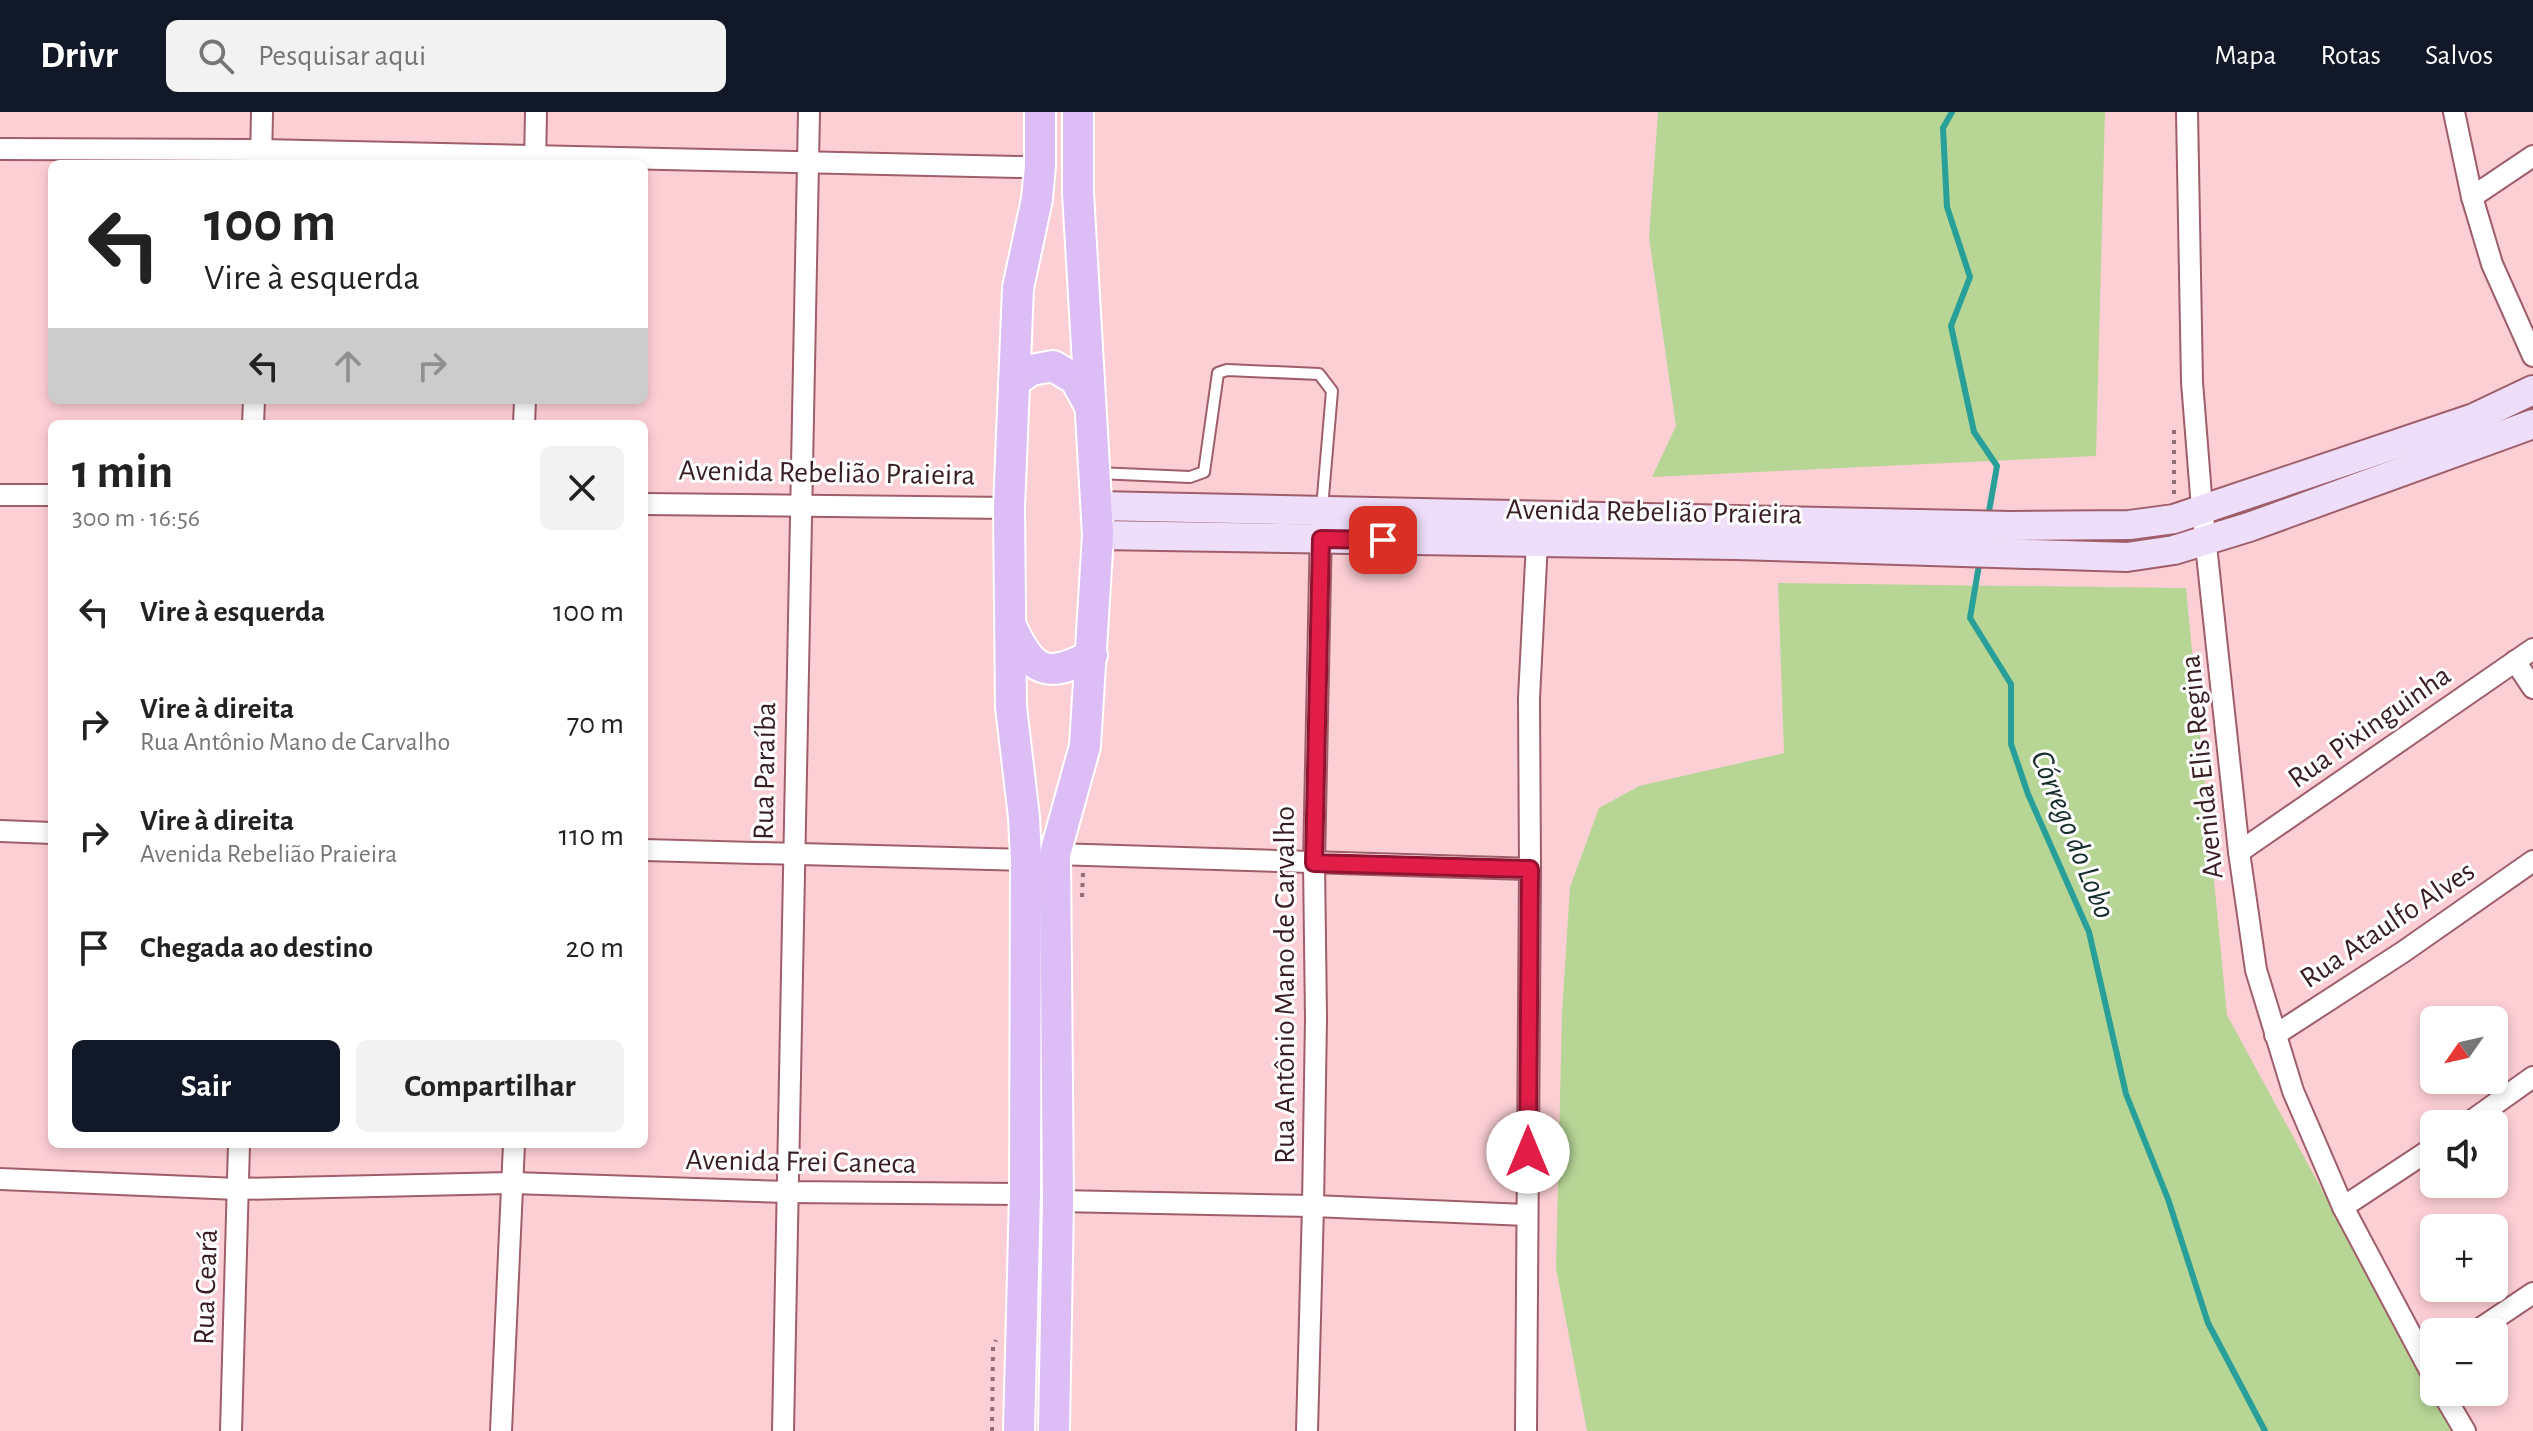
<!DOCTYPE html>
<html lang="pt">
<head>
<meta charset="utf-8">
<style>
	body { margin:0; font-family:"Alegreya Sans",sans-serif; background:#f2f2f2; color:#222; height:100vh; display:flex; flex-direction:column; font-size:30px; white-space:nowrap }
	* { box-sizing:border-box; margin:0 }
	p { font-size:26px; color:#767676 }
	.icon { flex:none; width:44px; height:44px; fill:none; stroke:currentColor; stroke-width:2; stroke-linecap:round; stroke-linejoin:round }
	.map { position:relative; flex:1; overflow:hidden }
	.details { position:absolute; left:48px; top:308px; width:600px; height:728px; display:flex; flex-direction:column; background:#fff; border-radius:12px; box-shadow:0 4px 12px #0003 }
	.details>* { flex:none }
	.hud { position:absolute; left:48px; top:48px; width:600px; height:244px; border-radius:12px; box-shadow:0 4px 12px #0003; background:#fff; color:#222; overflow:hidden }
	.needle { width:52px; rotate:236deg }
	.tools { position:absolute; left:2420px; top:894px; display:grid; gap:16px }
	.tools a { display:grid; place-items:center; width:88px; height:88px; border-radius:12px; background:#fff; box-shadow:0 4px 12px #0003; font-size:40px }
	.pin { position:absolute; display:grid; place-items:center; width:68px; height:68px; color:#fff; margin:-34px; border-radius:16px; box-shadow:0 4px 12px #0006 }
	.me { position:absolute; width:88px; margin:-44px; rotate:0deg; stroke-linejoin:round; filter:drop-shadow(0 0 6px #0008) }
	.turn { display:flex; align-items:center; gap:28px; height:168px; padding:0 24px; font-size:36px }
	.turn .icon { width:104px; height:104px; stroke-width:2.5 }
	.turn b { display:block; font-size:56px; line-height:68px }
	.lanes { display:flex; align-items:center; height:76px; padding:0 24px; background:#0003; justify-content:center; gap:40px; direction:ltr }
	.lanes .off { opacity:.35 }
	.round { display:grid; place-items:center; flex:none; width:84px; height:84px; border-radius:12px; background:#f2f2f2 }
	.overview { display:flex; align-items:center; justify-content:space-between; height:136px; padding:0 24px }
	h1 { font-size:48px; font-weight:700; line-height:60px }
	.action { display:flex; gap:16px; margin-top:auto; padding:16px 24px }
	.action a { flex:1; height:92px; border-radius:12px; background:#111827; color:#fff; font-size:32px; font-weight:700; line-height:92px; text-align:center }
	.action a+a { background:#f2f2f2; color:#222 }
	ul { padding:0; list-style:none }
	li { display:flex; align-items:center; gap:24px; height:112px; padding:0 24px }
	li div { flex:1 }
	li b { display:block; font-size:30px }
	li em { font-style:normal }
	header { display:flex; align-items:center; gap:48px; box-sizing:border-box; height:112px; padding:0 40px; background:#111827; color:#fff }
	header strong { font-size:38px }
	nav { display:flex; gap:44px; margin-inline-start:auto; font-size:28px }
	.search { width:560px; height:72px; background:#f2f2f2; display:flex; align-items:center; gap:20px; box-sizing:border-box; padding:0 28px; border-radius:12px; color:#767676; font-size:30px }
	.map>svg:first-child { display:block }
	.green { fill:#b7d696 }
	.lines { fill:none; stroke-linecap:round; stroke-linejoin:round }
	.stream { stroke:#289f98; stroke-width:6 }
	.lane-casing { stroke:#9f5e69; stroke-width:14 }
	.street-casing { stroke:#9f5e69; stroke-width:24 }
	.secondary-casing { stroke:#9f5e69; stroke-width:32 }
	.primary-casing { stroke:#fff; stroke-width:34 }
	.path { stroke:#916e74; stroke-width:4; stroke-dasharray:4 6; stroke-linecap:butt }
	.lane { stroke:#fff; stroke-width:10 }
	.street { stroke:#fff; stroke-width:20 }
	.secondary { stroke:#eedefa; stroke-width:28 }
	.primary { stroke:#ddbdf5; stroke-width:30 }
	.route-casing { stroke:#92132f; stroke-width:20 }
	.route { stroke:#e11d48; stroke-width:14 }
	.labels { text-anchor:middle; stroke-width:6; stroke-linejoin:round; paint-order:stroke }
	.street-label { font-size:30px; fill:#381d22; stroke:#fdfdfd }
	.water-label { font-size:32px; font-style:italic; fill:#152e2c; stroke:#fdfdfd }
</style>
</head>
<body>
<header>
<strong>Drivr</strong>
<div class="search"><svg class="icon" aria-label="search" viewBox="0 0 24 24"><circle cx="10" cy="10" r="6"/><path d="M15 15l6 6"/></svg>Pesquisar aqui</div>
<nav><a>Mapa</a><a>Rotas</a><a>Salvos</a></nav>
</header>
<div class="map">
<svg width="2533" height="1319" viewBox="0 0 2533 1319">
	<rect width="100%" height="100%" fill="#fccfd5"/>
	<g class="green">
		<path d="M 1658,0 L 2105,0 L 2096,344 L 1652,365 L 1676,314 L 1649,125 Z"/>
		<path d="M 1778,471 L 2186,476 L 2227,903 L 2453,1319 L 1587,1319 L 1556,1156 L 1562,901 L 1570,775 L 1599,696 L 1639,674 L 1784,641 Z"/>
	</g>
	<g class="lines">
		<g class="stream">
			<path d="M 1952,0 L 1943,16 L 1947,95 L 1970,165 L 1951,214 L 1974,320 L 1997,354 L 1988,405"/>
			<path d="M 1980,447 L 1970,506 L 2011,572 L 2011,632 L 2028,682 L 2089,820 L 2126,982 L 2168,1087 L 2208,1211 L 2265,1319"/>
		</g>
		<g class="lane-casing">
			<path id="lane" d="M 1097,361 L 1190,365 L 1204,360 L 1218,261 L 1227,258 L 1319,262 L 1332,279 L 1322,396"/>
		</g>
		<g class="street-casing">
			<g id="street">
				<path d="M 2187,0 L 2192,270 L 2202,396 L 2239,740 L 2256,858 L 2293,979 L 2343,1095 L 2434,1266"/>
				<path d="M 2454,0 L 2472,85 L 2492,152 L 2533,244"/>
				<path d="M 0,37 L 261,38 L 1021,55 L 1040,54"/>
				<path d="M 261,52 L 262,0"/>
				<path d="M 535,52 L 536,0"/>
				<path d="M 2472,85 L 2533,44"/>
				<path d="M 253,312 L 254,288"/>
				<path d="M 524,312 L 525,288"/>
				<path d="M 0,383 L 52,383"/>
				<path d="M 644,392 L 1009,396"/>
				<path d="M 2515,549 L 2533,576"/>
				<path d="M 0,719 L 52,721"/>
				<path d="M 644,738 L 1026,748"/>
				<path d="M 2239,740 L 2533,537"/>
				<path d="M 1055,742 L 1530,757 L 1529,586 L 1537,430"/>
				<path d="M 2275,923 L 2403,840 L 2533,749"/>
				<path d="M 2467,1012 L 2533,965"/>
				<path d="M 0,1067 L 238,1077 L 513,1071 L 787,1080 L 1025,1082"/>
				<path d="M 1058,1089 L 1313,1094 L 1527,1103"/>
				<path d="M 2343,1095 L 2434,1035"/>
				<path d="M 2475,1220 L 2533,1181"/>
				<path d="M 2442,1280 L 2465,1319"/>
				<path d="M 231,1319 L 239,1032"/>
				<path d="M 501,1319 L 514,1032"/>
				<path d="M 783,1319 L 809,0"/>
				<path d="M 1307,1319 L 1313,1094 L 1316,906 L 1314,751 L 1321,415"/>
				<path d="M 1526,1319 L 1530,757"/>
			</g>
		</g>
		<g class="secondary-casing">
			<g id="secondary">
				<path d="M 1098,394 L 2011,414 L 2129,413 L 2174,407 L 2474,306 L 2533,278"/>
				<path d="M 1098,423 L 1736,433 L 2127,445 L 2174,438 L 2249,415 L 2533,312"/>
			</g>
		</g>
		<g class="primary-casing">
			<g id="primary">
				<path d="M 1014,270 L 1031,258 L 1053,254 L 1075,267 L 1090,294"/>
				<path d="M 1011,514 C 1032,560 1046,568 1092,543"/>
				<path d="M 1019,1319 L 1025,1082 L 1026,748 L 1024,705 L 1011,595 L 1009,396 L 1018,176 L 1037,87 L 1040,54 L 1040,0"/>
				<path d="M 1054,1319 L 1058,1089 L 1055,742 L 1085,634 L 1098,423 L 1078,81 L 1078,0"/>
			</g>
		</g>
		<g class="path">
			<path d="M 2174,382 L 2174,314"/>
			<path d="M 1082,785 L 1083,761"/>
			<path d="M 992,1319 L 993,1235 L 996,1228"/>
		</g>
		<use href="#lane" class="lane"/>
		<use href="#street" class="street"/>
		<use href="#secondary" class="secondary"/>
		<use href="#primary" class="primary"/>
	</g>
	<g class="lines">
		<g class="route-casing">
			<path id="route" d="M 1383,428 L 1321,427 L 1314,751 L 1530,757 L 1528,1040"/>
		</g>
		<use href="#route" class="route"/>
	</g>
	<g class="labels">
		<g class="street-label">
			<text transform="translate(827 360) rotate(1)" y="10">Avenida Rebelião Praieira</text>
			<text transform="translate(1654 399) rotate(1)" y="10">Avenida Rebelião Praieira</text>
			<text transform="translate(2369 614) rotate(-35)" y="10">Rua Pixinguinha</text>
			<text transform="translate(2201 655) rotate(-96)" y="10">Avenida Elis Regina</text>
			<text transform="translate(764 659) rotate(-89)" y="10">Rua Paraíba</text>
			<text transform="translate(2387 812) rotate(-34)" y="10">Rua Ataulfo Alves</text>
			<text transform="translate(1284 873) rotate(-90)" y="10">Rua Antônio Mano de Carvalho</text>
			<text transform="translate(801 1049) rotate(1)" y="10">Avenida Frei Caneca</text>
			<text transform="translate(205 1175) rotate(-88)" y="10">Rua Ceará</text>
		</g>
		<g class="water-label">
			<text transform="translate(2074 722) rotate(68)" y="11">Córrego do Lobo</text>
		</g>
	</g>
</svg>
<div class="tools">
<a><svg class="needle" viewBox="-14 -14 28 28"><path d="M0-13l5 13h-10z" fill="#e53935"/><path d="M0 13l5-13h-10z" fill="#767676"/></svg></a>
<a><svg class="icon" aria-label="sound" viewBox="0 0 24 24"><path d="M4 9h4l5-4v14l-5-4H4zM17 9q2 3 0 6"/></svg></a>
<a>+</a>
<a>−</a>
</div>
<div class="pin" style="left:1383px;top:428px;background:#d93025"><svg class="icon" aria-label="arrive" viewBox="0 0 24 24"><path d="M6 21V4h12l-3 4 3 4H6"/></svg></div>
<svg class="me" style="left:1528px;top:1040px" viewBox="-20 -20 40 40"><circle r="19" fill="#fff"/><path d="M0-13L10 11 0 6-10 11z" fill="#e11d48"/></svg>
<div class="hud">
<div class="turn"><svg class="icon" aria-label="left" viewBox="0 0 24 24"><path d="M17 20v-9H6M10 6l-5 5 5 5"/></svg><div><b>100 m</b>Vire à esquerda</div></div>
<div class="lanes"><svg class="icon" aria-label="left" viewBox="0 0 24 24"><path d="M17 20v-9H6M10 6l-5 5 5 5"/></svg><svg class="icon off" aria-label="ahead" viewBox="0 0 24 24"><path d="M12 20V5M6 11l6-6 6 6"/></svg><svg class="icon off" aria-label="right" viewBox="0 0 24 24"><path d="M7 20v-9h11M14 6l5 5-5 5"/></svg></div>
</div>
<section class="details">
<div class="overview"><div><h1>1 min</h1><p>300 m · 16:56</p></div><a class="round"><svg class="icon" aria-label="close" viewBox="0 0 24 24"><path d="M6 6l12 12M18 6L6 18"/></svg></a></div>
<ul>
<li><svg class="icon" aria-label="left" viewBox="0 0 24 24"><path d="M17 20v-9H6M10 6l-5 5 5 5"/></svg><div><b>Vire à esquerda</b></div><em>100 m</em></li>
<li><svg class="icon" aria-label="right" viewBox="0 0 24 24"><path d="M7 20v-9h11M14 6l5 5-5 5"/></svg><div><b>Vire à direita</b><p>Rua Antônio Mano de Carvalho</p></div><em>70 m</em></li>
<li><svg class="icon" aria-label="right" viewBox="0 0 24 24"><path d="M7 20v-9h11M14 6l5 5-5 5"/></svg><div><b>Vire à direita</b><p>Avenida Rebelião Praieira</p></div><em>110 m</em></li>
<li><svg class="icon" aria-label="arrive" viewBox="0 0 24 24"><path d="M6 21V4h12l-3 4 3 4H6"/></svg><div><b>Chegada ao destino</b></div><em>20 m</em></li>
</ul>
<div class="action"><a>Sair</a><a>Compartilhar</a></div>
</section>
</div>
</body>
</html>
